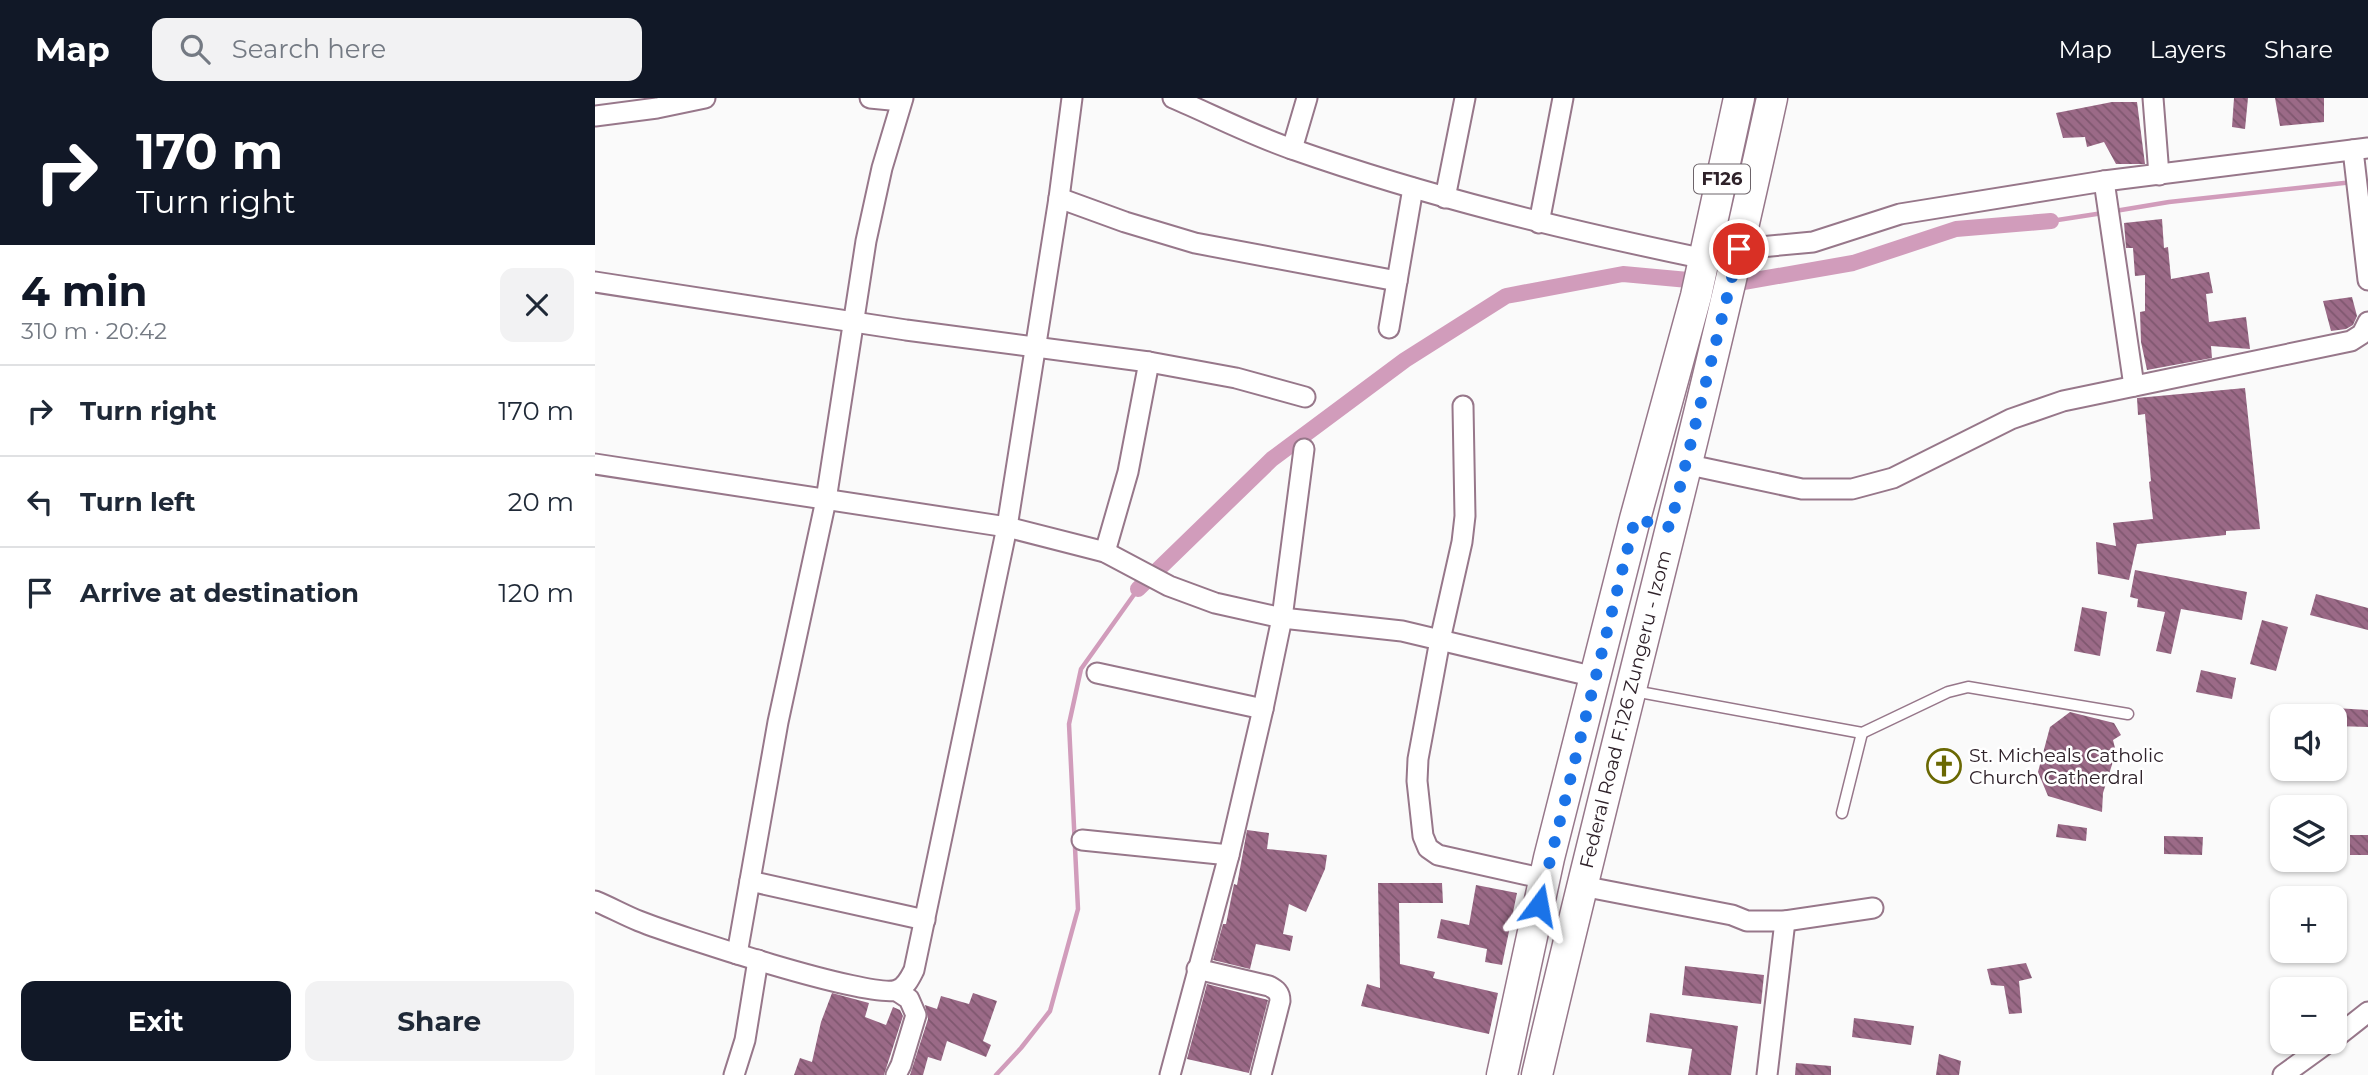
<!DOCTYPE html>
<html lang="en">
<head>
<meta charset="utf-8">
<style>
	body { margin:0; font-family:Montserrat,sans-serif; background:#f2f2f3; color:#1f2937; height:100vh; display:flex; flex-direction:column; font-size:26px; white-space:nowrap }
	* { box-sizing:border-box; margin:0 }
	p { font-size:23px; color:#747a83 }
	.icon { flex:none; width:38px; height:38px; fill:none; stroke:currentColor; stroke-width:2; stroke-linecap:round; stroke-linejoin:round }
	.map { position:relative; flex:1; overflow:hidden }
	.details { display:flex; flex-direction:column; background:#fff; width:595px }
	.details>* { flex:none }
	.banner { background:#111827; color:#fff; overflow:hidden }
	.buttons { position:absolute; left:1675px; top:606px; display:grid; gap:14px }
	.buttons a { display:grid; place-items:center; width:77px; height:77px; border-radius:14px; background:#fff; box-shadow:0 2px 5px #0004; font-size:35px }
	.pin { position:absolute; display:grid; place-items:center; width:60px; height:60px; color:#fff; margin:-30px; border:4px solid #fff; border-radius:50%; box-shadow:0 2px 7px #0007 }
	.me { position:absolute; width:77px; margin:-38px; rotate:13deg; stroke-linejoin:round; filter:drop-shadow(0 0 5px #0008) }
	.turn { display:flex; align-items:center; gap:24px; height:147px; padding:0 21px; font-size:32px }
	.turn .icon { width:91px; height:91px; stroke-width:2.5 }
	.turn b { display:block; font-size:49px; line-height:60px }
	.round { display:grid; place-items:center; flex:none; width:74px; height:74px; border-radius:14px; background:#f2f2f3 }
	.overview { display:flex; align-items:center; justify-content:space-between; height:119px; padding:0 21px }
	h1 { font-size:42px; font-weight:700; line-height:52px; color:#111827 }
	.cta { display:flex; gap:14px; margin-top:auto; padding:14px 21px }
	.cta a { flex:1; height:80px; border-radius:14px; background:#111827; color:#fff; font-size:28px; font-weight:700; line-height:80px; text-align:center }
	.cta a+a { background:#f2f2f3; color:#1f2937 }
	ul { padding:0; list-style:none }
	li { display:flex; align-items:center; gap:21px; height:91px; padding:0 21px; border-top:2px solid #e0e1e3 }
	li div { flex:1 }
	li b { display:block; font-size:26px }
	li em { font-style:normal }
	header { display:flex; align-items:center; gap:42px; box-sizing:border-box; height:98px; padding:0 35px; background:#111827; color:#fff }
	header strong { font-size:33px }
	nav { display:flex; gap:38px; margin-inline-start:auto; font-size:24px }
	.search { width:490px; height:63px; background:#f2f2f3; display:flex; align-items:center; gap:18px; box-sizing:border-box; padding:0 24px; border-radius:14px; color:#747a83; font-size:26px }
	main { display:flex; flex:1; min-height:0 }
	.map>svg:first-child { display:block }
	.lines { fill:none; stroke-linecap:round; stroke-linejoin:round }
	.stream { stroke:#d19cbb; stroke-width:4.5 }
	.canal { stroke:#d19cbb; stroke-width:16 }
	.building { fill:url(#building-back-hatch) }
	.lane-casing { stroke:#97778a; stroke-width:13 }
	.street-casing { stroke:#97778a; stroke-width:23 }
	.primary-casing { stroke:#97778a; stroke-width:33 }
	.lane { stroke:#fff; stroke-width:10 }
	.street { stroke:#fff; stroke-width:19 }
	.primary { stroke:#fff; stroke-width:30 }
	.route { stroke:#1a73e8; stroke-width:12; stroke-dasharray:0 21.6 }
	.labels { text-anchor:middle; stroke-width:5; stroke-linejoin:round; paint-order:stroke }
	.shield { fill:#fff; stroke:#6d646a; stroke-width:2 }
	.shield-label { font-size:18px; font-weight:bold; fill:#2f222a }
	.street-label { font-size:19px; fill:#2f222a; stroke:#fff }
	.poi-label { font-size:19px; fill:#2f222a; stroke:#fff; text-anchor:start }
</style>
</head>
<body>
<header>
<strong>Map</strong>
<div class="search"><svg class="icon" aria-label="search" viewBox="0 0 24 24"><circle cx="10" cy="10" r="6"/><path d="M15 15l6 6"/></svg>Search here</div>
<nav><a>Map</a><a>Layers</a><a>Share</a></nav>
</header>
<main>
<section class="details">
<div class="banner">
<div class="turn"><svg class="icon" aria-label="right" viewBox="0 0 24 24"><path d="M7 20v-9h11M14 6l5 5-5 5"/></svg><div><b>170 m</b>Turn right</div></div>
</div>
<div class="overview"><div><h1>4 min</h1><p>310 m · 20:42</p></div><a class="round"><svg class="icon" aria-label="close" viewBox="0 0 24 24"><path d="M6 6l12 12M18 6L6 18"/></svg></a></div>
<ul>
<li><svg class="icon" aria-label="right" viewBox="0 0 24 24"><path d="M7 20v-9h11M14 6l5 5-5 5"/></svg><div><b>Turn right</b></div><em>170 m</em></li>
<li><svg class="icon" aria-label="left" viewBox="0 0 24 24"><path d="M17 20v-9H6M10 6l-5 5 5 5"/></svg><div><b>Turn left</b></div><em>20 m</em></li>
<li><svg class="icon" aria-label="arrive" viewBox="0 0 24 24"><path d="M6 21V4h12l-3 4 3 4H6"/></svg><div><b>Arrive at destination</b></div><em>120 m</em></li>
</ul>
<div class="cta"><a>Exit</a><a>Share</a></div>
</section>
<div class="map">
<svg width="1773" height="977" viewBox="0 0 1773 977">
	<defs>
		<pattern id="building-back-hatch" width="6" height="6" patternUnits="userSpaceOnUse" patternTransform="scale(1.75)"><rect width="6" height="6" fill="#9b6a87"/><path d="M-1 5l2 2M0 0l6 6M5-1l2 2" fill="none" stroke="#7f576f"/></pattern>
	</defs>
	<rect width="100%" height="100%" fill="#fafafa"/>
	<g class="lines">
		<g class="stream">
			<path d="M 1520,113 L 1574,104 L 1758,84"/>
			<path d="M 1456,123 L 1508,115"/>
			<path d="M 401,977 L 426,950 L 455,913 L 483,811 L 474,626 L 486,571 L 543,491"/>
		</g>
		<path class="canal" d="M 543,491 L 677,361 L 810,262 L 911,198 L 1028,176 L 1137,186 L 1258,165 L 1361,131 L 1456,123"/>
	</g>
	<g class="building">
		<path d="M 1639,0 L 1653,0 L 1650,31 L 1637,29 Z"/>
		<path d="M 1680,0 L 1729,0 L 1729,24 L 1685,28 Z"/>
		<path d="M 1517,4 L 1542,4 L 1550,66 L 1521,66 L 1509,44 L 1492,49 L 1490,39 L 1468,40 L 1461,15 Z"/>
		<path d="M 1567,121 L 1569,150 L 1573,149 L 1576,181 L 1614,174 L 1618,195 L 1611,196 L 1614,224 L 1651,219 L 1655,251 L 1616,248 L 1617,260 L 1552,272 L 1546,244 L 1545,214 L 1550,213 L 1550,177 L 1540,178 L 1538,150 L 1531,150 L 1529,125 Z"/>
		<path d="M 1757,199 L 1762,218 L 1758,227 L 1751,231 L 1736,233 L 1728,203 Z"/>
		<path d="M 1650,290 L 1665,431 L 1631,433 L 1631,437 L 1542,446 L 1534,482 L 1503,476 L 1501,444 L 1521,448 L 1518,425 L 1558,421 L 1554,384 L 1556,383 L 1550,316 L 1543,317 L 1542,300 Z"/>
		<path d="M 1540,472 L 1652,494 L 1647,522 L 1586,511 L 1576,556 L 1561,553 L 1570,514 L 1542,509 L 1543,501 L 1535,499 Z"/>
		<path d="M 1721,496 L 1773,510 L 1773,532 L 1715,517 Z"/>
		<path d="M 1487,509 L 1512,514 L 1505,558 L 1479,553 Z"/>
		<path d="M 1667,522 L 1693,529 L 1681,573 L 1655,566 Z"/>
		<path d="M 1606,572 L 1641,580 L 1637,601 L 1601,594 Z"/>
		<path d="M 1740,610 L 1773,612 L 1773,629 L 1740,628 Z"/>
		<path d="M 1475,614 L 1519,625 L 1526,637 L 1518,642 L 1521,654 L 1508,695 L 1507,714 L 1453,698 L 1443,674 L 1455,629 Z"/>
		<path d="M 1463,726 L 1492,730 L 1491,743 L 1461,739 Z"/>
		<path d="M 652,732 L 674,735 L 672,751 L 732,757 L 730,771 L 711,814 L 694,806 L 688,836 L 698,838 L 695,853 L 661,846 L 655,871 L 618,862 L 628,826 L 631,826 L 639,786 L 642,787 Z"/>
		<rect x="1755" y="737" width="18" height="20"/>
		<path d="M 1569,738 L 1608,739 L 1607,757 L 1569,756 Z"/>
		<path d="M 783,785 L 847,785 L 848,805 L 804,805 L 805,866 L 840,874 L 838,880 L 903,895 L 894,936 L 766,908 L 772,886 L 785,890 Z"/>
		<path d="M 881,787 L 922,795 L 907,867 L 890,864 L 892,851 L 842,840 L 846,821 L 874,827 Z"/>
		<path d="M 1431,865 L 1437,880 L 1424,883 L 1427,915 L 1414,916 L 1409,888 L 1396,887 L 1392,871 Z"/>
		<path d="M 1090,868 L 1169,877 L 1166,906 L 1087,897 Z"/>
		<path d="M 612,886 L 673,902 L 654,975 L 592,961 Z"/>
		<path d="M 237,895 L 274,905 L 270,919 L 291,927 L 298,909 L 305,912 L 308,918 L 289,977 L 199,977 L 205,960 L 217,964 L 226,924 Z"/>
		<path d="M 378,895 L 402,903 L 388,943 L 396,947 L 391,959 L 352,943 L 346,963 L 333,959 L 328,977 L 315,977 L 333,921 L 330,907 L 342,911 L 346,898 L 374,906 Z"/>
		<path d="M 1055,915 L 1143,928 L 1136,977 L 1093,977 L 1097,951 L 1051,944 Z"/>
		<path d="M 1259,920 L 1319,928 L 1316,947 L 1257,939 Z"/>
		<path d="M 1344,956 L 1366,963 L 1364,977 L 1341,977 Z"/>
		<path d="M 1201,965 L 1236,968 L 1236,977 L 1200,977 Z"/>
	</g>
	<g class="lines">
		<g class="lane-casing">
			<g id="lane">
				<path d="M 1039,593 L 1267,635 L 1353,594 L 1373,589 L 1533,616"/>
				<path d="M 1247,715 L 1267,635"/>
			</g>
		</g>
		<g class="street-casing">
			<g id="street">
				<path d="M 275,0 L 306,3"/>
				<path d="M 578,0 C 618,17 658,38 700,52 C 834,99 971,132 1110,161"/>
				<path d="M 1558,0 L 1564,77"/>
				<path d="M 0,18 L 62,10 L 110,0"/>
				<path d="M 697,51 L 712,0"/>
				<path d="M 1758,52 L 1773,182"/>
				<path d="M 1509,83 L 1539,288"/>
				<path d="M 464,100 L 530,124 L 600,145 L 802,183"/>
				<path d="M 850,100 L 870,0"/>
				<path d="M 944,125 L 968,0"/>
				<path d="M 1144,151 L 1218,144 L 1305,116 L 1509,83 L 1773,50"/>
				<path d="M 0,184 L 311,232 L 554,264 L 641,280 L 710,299"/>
				<path d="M 794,230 L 818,90"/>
				<path d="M 868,308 L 870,418 L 867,444 L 845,542 L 823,661 L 822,683 L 828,738 L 833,750 L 843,757 L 950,781"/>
				<path d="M 0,366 L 412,429 L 510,454 L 574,488 L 620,505 L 687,520 L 807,533 L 1000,579"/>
				<path d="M 1090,366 L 1207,391 L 1257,391 L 1298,380 L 1416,321 L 1468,303 L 1756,243 L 1767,236 L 1773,224"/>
				<path d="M 510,454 L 533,374 L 554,264"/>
				<path d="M 502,575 L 668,611"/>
				<path d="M 487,742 L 634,757"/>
				<path d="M 155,783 L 330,822"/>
				<path d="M 987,788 L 1137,817 L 1152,823 L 1190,823 L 1278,810"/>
				<path d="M 0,803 C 15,809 29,817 44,823 C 79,837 277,902 302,892 C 311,889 315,880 319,872 L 412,429 L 464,100 L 477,0"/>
				<path d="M 142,856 L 183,624 L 231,402 L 271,143 L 287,70 L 308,0"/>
				<path d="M 602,871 L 674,888 C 681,892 685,894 685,903 L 666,977"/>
				<path d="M 1740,940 L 1773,914"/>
				<path d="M 139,977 L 150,942 L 163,862"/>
				<path d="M 301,977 L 306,967 L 321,917 L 314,901 L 302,893"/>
				<path d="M 575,977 L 634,757 L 668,611 L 687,520 L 709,351"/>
				<path d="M 1172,977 L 1190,823"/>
				<path d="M 1688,977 L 1735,943"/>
			</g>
		</g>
		<g class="primary-casing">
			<g id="primary">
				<path d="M 907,977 L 954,760 L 1040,421 L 1101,198 L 1144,0"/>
				<path d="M 942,977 C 1018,651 1106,327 1177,0"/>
			</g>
		</g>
		<use href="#lane" class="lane"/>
		<use href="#street" class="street"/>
		<use href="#primary" class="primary"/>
	</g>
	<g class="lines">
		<path class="route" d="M 944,807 L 1040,421 L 1075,429 L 1144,151"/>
	</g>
	<defs>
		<g id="church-ring" transform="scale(1.75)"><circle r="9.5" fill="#fff" stroke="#6a6802" stroke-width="1.5"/><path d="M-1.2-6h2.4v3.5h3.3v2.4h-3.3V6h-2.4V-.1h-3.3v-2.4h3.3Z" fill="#6a6802"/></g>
	</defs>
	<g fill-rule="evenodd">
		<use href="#church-ring" x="1349" y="668"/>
	</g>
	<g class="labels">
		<rect class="shield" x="1099" y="66.5" width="56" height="29" rx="5"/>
		<g class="shield-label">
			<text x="1127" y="87">F126</text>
		</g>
		<g class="street-label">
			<text transform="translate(1030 611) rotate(-76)" y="7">Federal Road F.126 Zungeru - Izom</text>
		</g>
		<g class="poi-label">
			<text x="1374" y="664">St. Micheals Catholic<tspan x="1374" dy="22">Church Catherdral</tspan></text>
		</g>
	</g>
</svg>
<div class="buttons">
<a><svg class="icon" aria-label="sound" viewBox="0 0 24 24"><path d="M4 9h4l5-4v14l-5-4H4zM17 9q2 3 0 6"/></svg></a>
<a><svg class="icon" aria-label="layers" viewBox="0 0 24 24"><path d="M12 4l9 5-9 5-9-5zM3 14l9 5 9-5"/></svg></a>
<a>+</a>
<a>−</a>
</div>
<div class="pin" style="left:1144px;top:151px;background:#d93025"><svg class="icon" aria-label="arrive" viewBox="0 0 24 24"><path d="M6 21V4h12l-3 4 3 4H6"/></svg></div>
<svg class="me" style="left:944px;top:807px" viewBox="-20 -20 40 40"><path d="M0-17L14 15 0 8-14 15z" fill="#1a73e8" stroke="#fff" stroke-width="4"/></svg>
</div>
</main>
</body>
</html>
